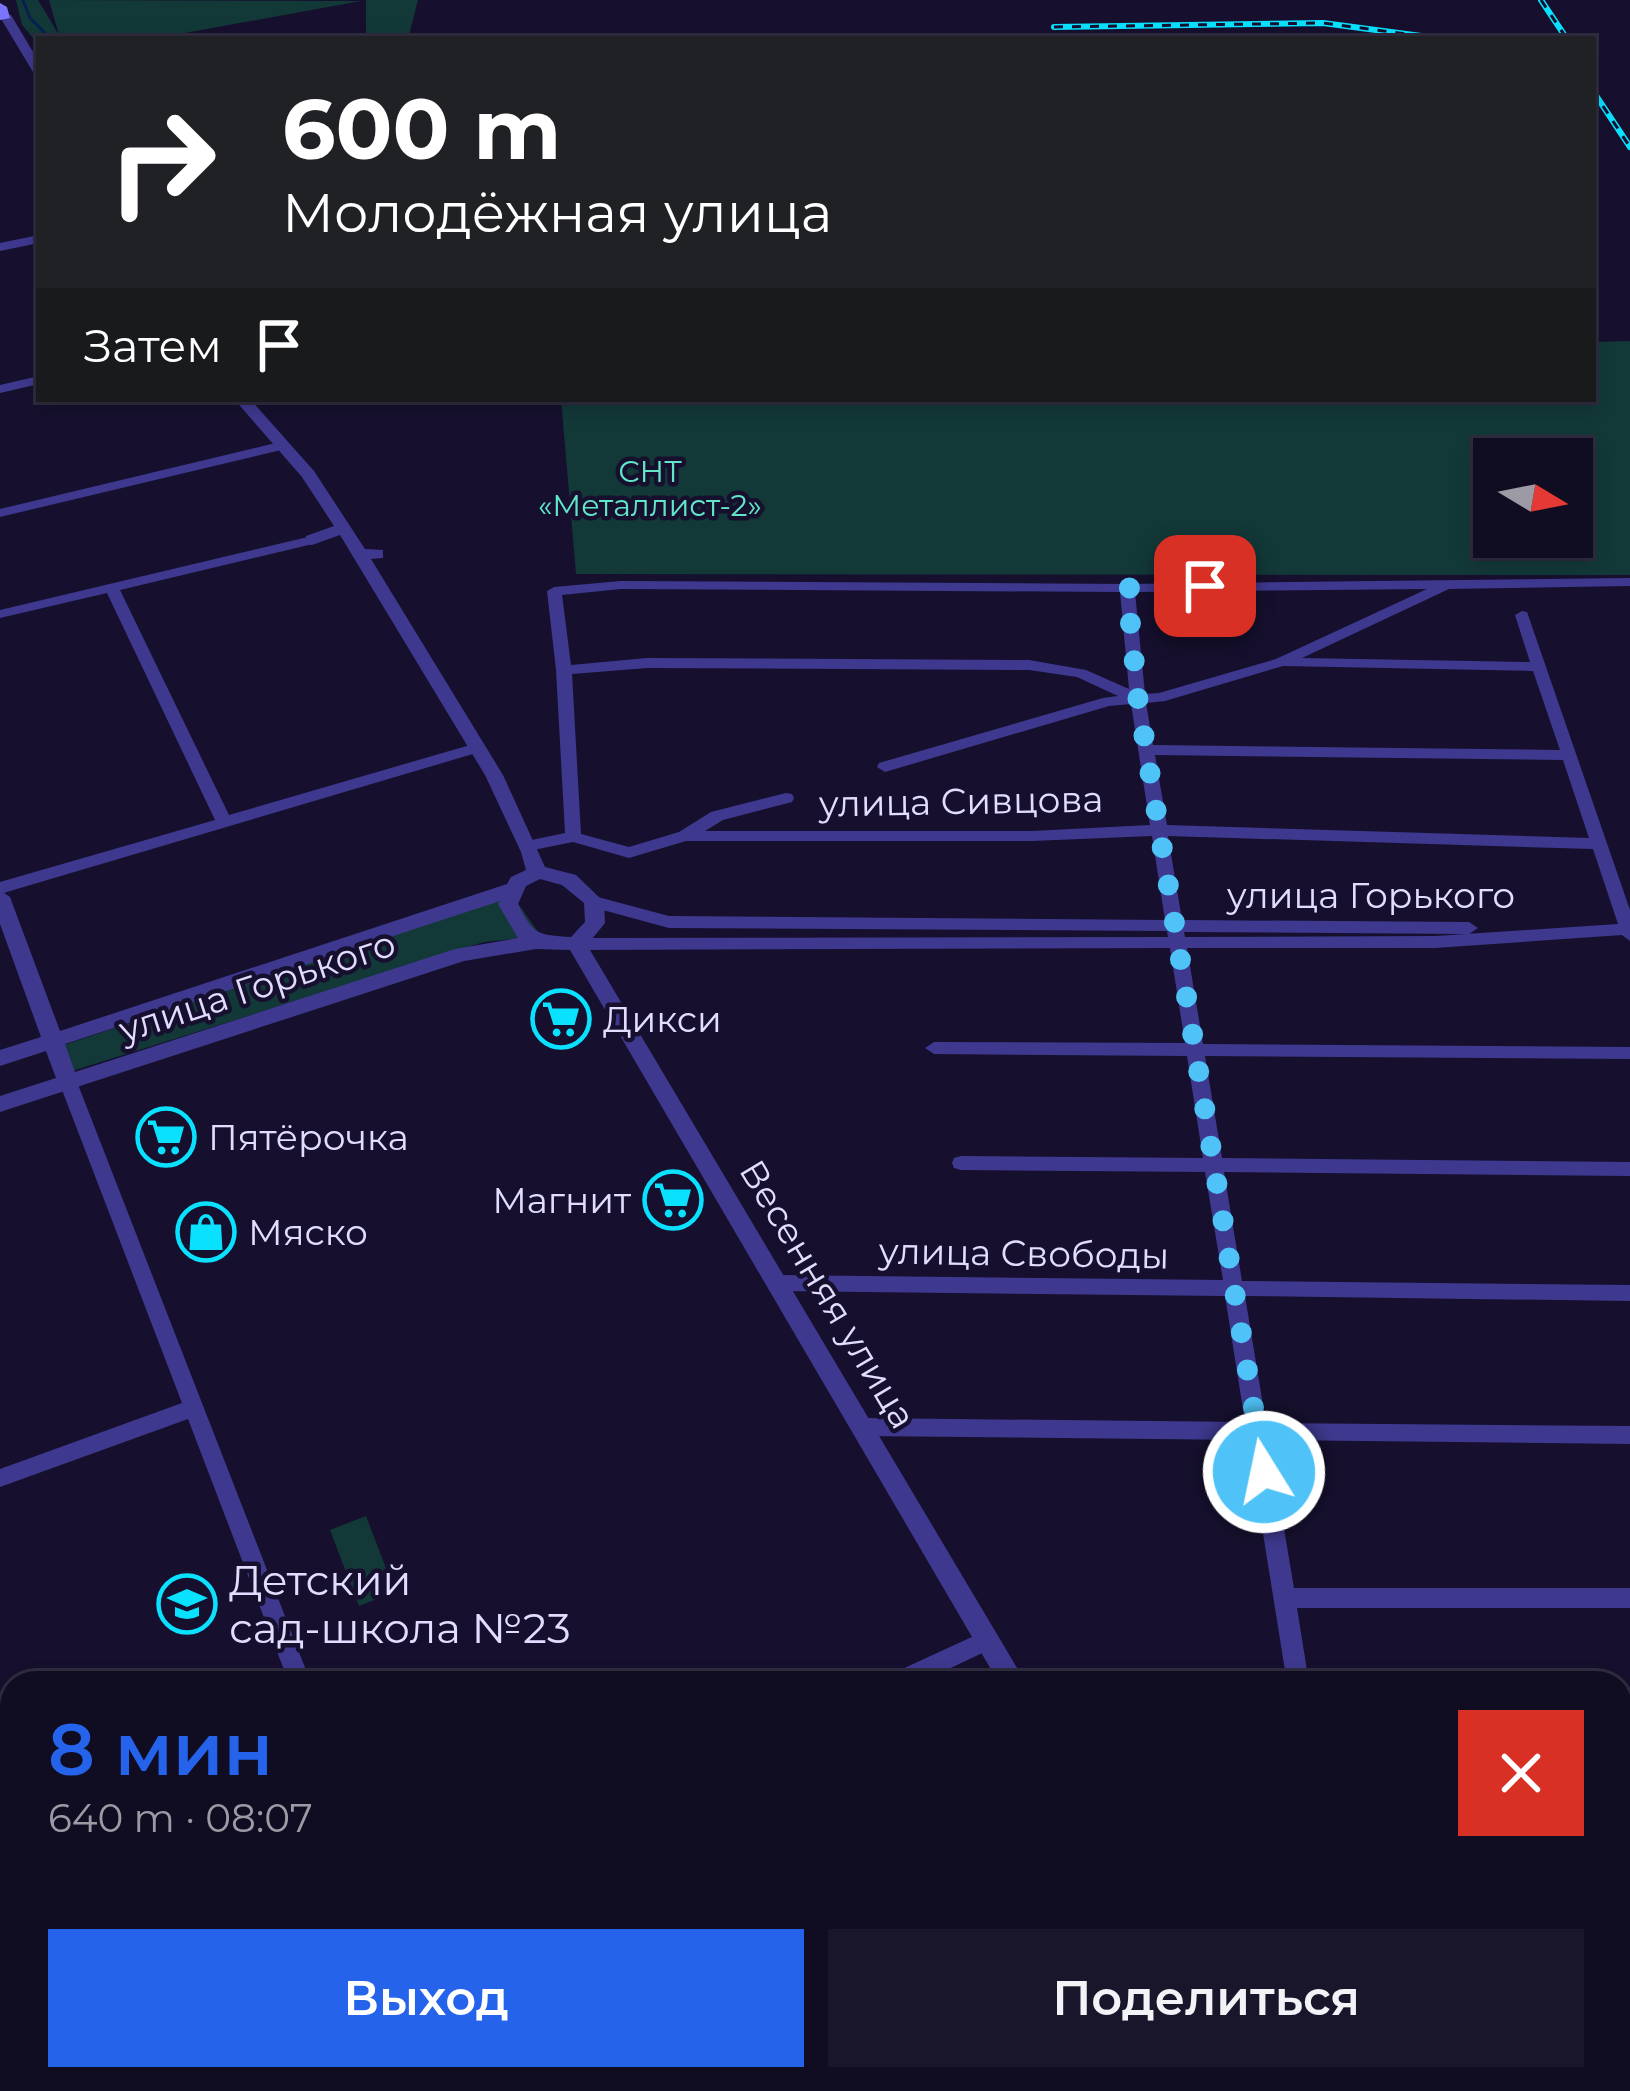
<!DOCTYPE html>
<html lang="ru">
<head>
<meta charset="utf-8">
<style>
	body { margin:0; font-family:Montserrat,sans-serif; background:#19152a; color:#f1f3f6; height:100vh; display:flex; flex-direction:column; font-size:45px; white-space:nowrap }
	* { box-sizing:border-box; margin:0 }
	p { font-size:39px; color:#9c9ba5 }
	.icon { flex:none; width:66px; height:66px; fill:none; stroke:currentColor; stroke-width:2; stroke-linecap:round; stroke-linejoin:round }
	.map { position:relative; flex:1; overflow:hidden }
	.sheet { position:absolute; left:0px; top:1671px; width:1632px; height:420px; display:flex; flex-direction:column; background:#100c22; border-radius:36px 36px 0 0; box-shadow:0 6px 18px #0003,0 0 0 3px #302c40 }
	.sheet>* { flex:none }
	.guide { position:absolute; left:36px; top:36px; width:1560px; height:366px; border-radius:0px; box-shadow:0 6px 18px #0003,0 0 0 3px #302c40; background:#202124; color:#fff; overflow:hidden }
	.needle { width:78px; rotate:100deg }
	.controls { position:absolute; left:1473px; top:438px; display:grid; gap:24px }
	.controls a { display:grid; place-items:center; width:120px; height:120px; border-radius:0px; background:#100c22; box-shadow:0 6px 18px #0003,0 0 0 3px #302c40; font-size:60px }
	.pin { position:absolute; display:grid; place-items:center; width:102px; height:102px; color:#fff; margin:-51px; border-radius:24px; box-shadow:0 6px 18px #0006 }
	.me { position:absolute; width:132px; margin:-66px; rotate:350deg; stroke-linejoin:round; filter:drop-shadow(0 0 9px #0008) }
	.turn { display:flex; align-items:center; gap:42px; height:252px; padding:0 48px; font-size:54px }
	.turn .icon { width:156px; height:156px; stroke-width:2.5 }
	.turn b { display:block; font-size:84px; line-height:102px }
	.then { display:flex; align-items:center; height:114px; padding:0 48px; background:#0003; gap:24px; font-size:45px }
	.round { display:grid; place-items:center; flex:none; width:126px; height:126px; border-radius:0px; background:#19152a }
	.overview { display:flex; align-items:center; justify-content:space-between; height:204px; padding:0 48px }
	h1 { font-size:72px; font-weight:600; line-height:90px; color:#2563eb }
	.button { display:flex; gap:24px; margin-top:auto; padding:24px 48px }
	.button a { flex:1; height:138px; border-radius:0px; background:#2563eb; color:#fff; font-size:48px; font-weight:600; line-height:138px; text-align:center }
	.button a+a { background:#19152a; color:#f1f3f6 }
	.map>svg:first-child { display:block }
	.green { fill:#133838; fill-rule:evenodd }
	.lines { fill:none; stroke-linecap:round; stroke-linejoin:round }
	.stream { stroke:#08204f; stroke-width:3 }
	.minor { fill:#3e398f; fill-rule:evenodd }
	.tertiary { fill:#3e398f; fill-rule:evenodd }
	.secondary { fill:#7a74ff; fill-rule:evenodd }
	.rail-casing { stroke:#09e1ff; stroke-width:6 }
	.rail { stroke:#16102e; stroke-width:3; stroke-dasharray:9; stroke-linecap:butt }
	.route { stroke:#4fc3f7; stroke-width:21; stroke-dasharray:0 37.8 }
	.labels { text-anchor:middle; stroke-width:9; stroke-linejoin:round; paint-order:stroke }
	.far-park-label { font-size:30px; fill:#61e7c8; stroke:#16102e }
	.street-label { font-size:36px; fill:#e2ddff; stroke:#16102e }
	.poi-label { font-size:36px; fill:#e2ddff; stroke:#16102e; text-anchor:start }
	.near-poi-label { font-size:42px; fill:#e2ddff; stroke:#16102e; text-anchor:start }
</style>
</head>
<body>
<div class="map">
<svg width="1630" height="2091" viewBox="0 0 1630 2091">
	<rect width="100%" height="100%" fill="#16102e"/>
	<g class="green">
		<path d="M 16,0 L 38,0 L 59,35 L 49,0 L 361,1 L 152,39 L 39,39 L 39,45 L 22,25 Z"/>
		<path d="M 366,0 L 418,0 L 408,39 L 366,39 Z"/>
		<path d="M 1630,341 L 1630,575 L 576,574 L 561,399 L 1593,399 L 1593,342 ZM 1494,459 L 1572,459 L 1572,537 L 1494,537 Z"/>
		<path d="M 512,895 L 541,936 L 484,942 L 72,1071 L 61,1046 Z"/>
		<path d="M 366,1516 L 395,1592 L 359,1606 L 330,1530 Z"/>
	</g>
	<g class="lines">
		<path class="stream" d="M 23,0 L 30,18 L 51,39"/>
		<g class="minor">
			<path d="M 39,376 L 39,384 L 0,393 L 0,385 Z"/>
			<path d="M 280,442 L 287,446 L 285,449 L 0,517 L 0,509 Z"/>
			<path d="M 312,536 L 317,537 L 317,543 L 120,590 L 229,815 L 477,743 L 485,748 L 483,751 L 0,894 L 0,882 L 215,820 L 107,593 L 0,618 L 0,610 Z"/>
			<path d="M 1630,578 L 1630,586 L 1449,589 L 1302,658 L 1530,662 L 1515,615 L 1522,611 L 1527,612 L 1630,910 L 1630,941 L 1622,935 L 1435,948 L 1187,948 L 1203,1044 L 1630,1047 L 1630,1059 L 1205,1056 L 1222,1158 L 1630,1162 L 1630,1176 L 1224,1172 L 1242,1281 L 1630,1285 L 1630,1301 L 1245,1296 L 1266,1423 L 1630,1426 L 1630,1444 L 1269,1440 L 1294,1588 L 1630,1588 L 1630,1608 L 1297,1608 L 1309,1683 L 1287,1683 L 1248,1440 L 862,1436 L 855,1433 L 852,1427 L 855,1421 L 862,1418 L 1245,1422 L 1225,1296 L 776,1291 L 769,1288 L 766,1283 L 769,1278 L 776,1275 L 1223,1280 L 1205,1172 L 961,1170 L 954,1168 L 952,1163 L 954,1158 L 961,1156 L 1203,1158 L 1187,1056 L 934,1054 L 925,1048 L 934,1042 L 1185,1043 L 1170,948 L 576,950 L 567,944 L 576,938 L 1168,937 L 1167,931 L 669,928 L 588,906 L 586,902 L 594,896 L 669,916 L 1165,920 L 1152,836 L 1032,841 L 686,841 L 629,858 L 573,842 L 528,851 L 522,850 L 520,846 L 522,842 L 565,833 L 556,670 L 547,591 L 554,587 L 621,581 L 1127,584 ZM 621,589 L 1120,592 L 1129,689 L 1086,670 L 1029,660 L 647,658 L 571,665 L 562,595 ZM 1427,589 L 1276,659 L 1159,693 L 1145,694 L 1135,592 ZM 1283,666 L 1533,671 L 1560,750 L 1153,745 L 1146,703 L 1165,701 ZM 647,668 L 1029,670 L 1077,677 L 1118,696 L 1103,698 L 879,763 L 877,767 L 885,772 L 1109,706 L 1131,704 L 1150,825 L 1032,831 L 705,831 L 723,820 L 792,802 L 794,798 L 792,794 L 786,793 L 711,812 L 679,832 L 629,847 L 581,834 L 572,674 ZM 1155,755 L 1563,760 L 1589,838 L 1167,825 ZM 1168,836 L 1593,849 L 1618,924 L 1435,936 L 1185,937 L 1184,932 L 1469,934 L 1478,928 L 1469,922 L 1182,920 Z"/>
			<path d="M 68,1075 L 77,1082 L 311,1683 L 289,1683 L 188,1419 L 0,1487 L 0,1469 L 182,1403 L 59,1082 Z"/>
			<path d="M 987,1630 L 995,1633 L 998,1640 L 995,1647 L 919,1683 L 884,1683 L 887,1676 Z"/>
			<path d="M 0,1712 L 8,1716 L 12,1725 L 12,1783 L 4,1780 L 0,1771 Z"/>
			<rect x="1620" y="1762" width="10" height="22"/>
			<rect x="1620" y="1947" width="10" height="24"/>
			<path d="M 12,2065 L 12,2079 L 25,2079 L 21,2087 L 13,2091 L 0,2091 L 0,2070 Z"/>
			<path d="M 230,2079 L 256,2079 L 260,2091 L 234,2091 Z"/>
			<path d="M 526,2079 L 567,2079 L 563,2088 L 557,2091 L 516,2091 L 520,2082 Z"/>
			<path d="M 629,2079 L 655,2079 L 660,2091 L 634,2091 Z"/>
			<path d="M 977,2079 L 1016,2079 L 1012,2088 L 1007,2091 L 968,2091 L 972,2082 Z"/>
			<path d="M 1357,2079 L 1383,2079 L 1387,2091 L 1361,2091 Z"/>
		</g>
		<g class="tertiary">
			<path d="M 1,12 L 11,15 L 39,62 L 39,76 L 33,72 L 0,17 Z"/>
			<path d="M 39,235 L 39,243 L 0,251 L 0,243 Z"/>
			<path d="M 234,399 L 250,399 L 314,471 L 365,549 L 383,550 L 383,558 L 371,559 L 503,775 L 545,867 L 576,875 L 604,902 L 605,923 L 587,945 L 1026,1683 L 999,1683 L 570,950 L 536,949 L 464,961 L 0,1112 L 0,1096 L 56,1078 L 46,1051 L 0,1066 L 0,1050 L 41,1037 L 0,924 L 0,890 L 10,897 L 60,1031 L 507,884 L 511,877 L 526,870 L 521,852 L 485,775 L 340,535 L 312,545 L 306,544 L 306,536 L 334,526 L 302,477 ZM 540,879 L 562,885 L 584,903 L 585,922 L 571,937 C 537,935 534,935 518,904 L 526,886 ZM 500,901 L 498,904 L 518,938 L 455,949 L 75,1072 L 65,1044 Z"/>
			<path d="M 1230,2079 L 1262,2079 L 1267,2091 L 1235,2091 Z"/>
		</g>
		<path class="secondary" d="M 0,3 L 7,7 L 10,18 L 0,20 Z"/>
		<g class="rail-casing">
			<g id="rail">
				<path d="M 1541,0 L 1567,39"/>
				<path d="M 1054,27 L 1323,23 L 1444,39"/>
				<path d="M 1593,91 L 1630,147"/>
			</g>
		</g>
		<use href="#rail" class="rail"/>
	</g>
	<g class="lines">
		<path class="route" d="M 1205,586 L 1127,588 L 1138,699 L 1264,1472"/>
	</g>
	<defs>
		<g id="supermarket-ring" transform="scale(3)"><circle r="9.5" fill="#16102e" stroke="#09e1ff" stroke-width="1.5"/><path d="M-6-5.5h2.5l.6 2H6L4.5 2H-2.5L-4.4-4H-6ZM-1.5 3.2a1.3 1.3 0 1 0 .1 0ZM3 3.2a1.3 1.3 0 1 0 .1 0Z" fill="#09e1ff"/></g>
		<g id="shop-ring" transform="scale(3)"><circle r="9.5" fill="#16102e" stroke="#09e1ff" stroke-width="1.5"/><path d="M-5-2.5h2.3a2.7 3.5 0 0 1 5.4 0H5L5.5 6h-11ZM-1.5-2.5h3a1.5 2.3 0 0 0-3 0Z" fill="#09e1ff"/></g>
		<g id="school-ring" transform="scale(3)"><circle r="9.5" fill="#16102e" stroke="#09e1ff" stroke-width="1.5"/><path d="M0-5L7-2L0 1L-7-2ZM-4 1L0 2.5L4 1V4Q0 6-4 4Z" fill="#09e1ff"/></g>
	</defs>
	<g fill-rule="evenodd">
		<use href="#supermarket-ring" x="561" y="1019"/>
		<use href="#supermarket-ring" x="166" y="1137"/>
		<use href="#supermarket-ring" x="673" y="1200"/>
		<use href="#shop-ring" x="206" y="1232"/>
		<use href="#school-ring" x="187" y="1604"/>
	</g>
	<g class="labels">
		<g class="far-park-label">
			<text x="650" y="482">СНТ<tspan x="650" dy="34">«Металлист-2»</tspan></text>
		</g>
		<g class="street-label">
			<text transform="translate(961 801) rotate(-1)" y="13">улица Сивцова</text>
			<text x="1371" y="908">улица Горького</text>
			<text transform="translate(257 986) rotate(-18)" y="13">улица Горького</text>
			<text transform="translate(1024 1253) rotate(1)" y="13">улица Свободы</text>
			<text transform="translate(828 1294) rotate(59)" y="13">Весенняя улица</text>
		</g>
		<g class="poi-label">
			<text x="603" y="1032">Дикси</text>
			<text x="208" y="1150">Пятёрочка</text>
			<text x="631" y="1213" text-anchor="end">Магнит</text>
			<text x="248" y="1245">Мяско</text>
		</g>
		<g class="near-poi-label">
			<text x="229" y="1595">Детский<tspan x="229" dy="48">сад-школа №23</tspan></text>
		</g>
	</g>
</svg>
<div class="controls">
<a><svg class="needle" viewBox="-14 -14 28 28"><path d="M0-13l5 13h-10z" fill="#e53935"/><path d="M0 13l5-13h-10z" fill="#9c9ba5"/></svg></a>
</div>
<div class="pin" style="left:1205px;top:586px;background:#d93025"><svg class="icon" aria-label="arrive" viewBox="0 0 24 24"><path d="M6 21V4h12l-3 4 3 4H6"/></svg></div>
<svg class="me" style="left:1264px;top:1472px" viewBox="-20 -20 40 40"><circle r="17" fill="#4fc3f7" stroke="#fff" stroke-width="3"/><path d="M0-11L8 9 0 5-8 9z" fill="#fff"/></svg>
<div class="guide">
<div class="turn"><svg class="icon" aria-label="right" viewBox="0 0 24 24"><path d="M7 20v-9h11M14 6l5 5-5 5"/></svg><div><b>600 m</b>Молодёжная улица</div></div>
<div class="then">Затем<svg class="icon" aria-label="arrive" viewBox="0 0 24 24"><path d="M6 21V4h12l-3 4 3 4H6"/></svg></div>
</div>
<section class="sheet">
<div class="overview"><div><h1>8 мин</h1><p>640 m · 08:07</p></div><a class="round" style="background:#d93025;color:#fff"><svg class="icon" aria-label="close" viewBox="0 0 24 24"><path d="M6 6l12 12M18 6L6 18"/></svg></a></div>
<div class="button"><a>Выход</a><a>Поделиться</a></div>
</section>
</div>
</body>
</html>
